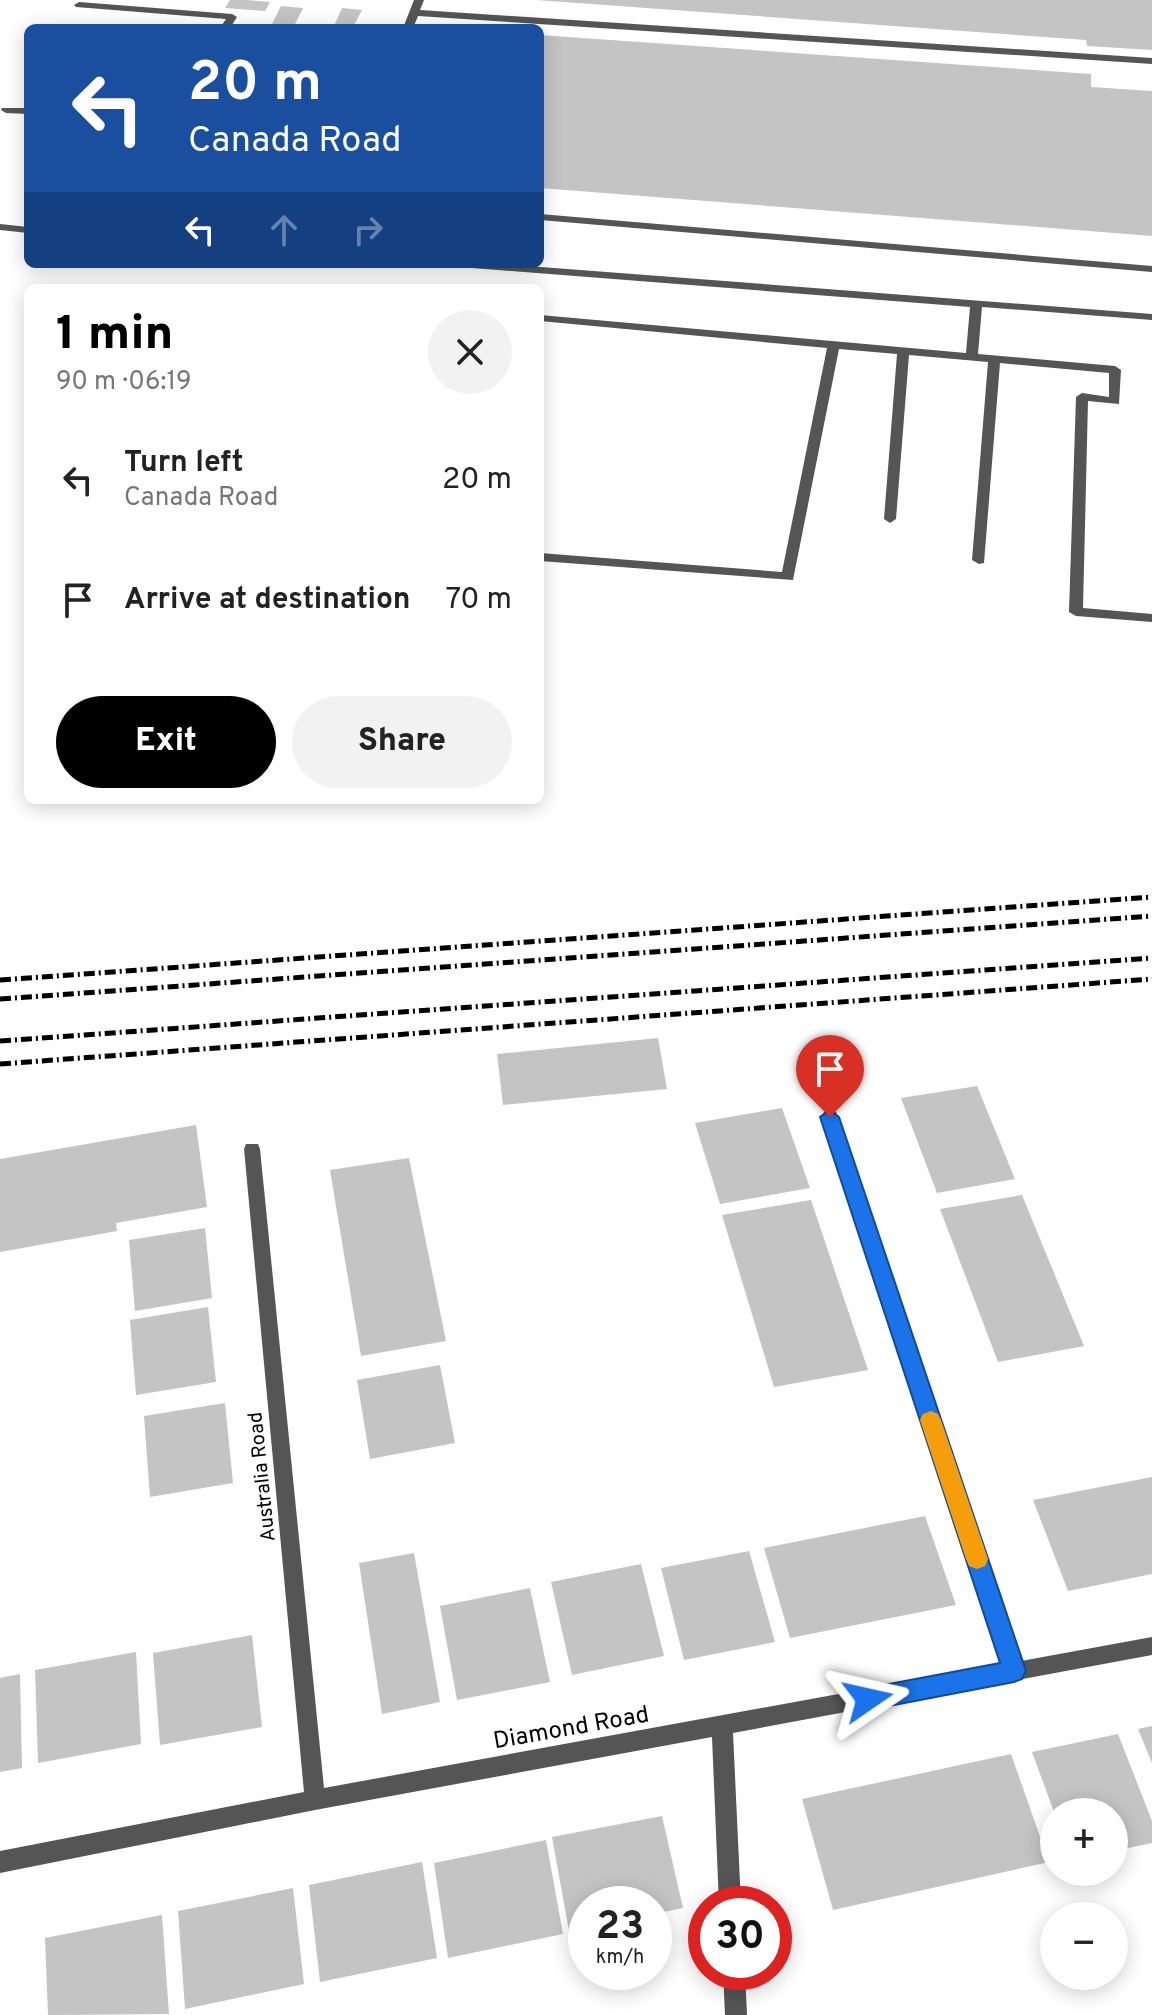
<!DOCTYPE html>
<html lang="en">
<head>
<meta charset="utf-8">
<style>
	body { margin:0; font-family:Overpass,sans-serif; background:#f2f2f2; color:#222; height:100vh; display:flex; flex-direction:column; font-size:30px; white-space:nowrap }
	* { box-sizing:border-box; margin:0 }
	p { font-size:26px; color:#767676 }
	.icon { flex:none; width:44px; height:44px; fill:none; stroke:currentColor; stroke-width:2; stroke-linecap:round; stroke-linejoin:round }
	.map { position:relative; flex:1; overflow:hidden }
	.side { position:absolute; left:24px; top:284px; width:520px; height:520px; display:flex; flex-direction:column; background:#fff; border-radius:12px; box-shadow:0 4px 20px #0003 }
	.side>* { flex:none }
	.top-card { position:absolute; left:24px; top:24px; width:520px; height:244px; border-radius:12px; box-shadow:0 4px 20px #0003; background:#1a4fa0; color:#fff; overflow:hidden }
	.tools { position:absolute; left:1040px; top:1798px; display:grid; gap:16px }
	.tools a { display:grid; place-items:center; width:88px; height:88px; border-radius:50%; background:#fff; box-shadow:0 4px 20px #0003; font-size:40px }
	.speed { position:absolute; left:568px; top:1886px; display:flex; gap:16px; font-size:40px; font-weight:700; text-align:center }
	.speed>* { display:grid; place-content:center; width:104px; height:104px; border-radius:50%; background:#fff; box-shadow:0 4px 20px #0003; line-height:1 }
	.speed small { font-size:20px; font-weight:400 }
	.speed .limit { border:12px solid #d22; background:#fff; color:#111 }
	.pin { position:absolute; display:grid; place-items:center; width:68px; height:68px; color:#fff; margin:-82px -34px; border-radius:50% 50% 50% 0; rotate:-45deg; box-shadow:0 0 8px #0007 }
	.pin .icon { rotate:45deg }
	.me { position:absolute; width:88px; margin:-44px; rotate:79deg; stroke-linejoin:round; filter:drop-shadow(0 0 6px #0008) }
	.turn { display:flex; align-items:center; gap:28px; height:168px; padding:0 32px; font-size:36px }
	.turn .icon { width:104px; height:104px; stroke-width:2.5 }
	.turn b { display:block; font-size:56px; line-height:68px }
	.lanes { display:flex; align-items:center; height:76px; padding:0 32px; background:#0003; justify-content:center; gap:40px; direction:ltr }
	.lanes .off { opacity:.35 }
	.round { display:grid; place-items:center; flex:none; width:84px; height:84px; border-radius:42px; background:#f2f2f2 }
	.overview { display:flex; align-items:center; justify-content:space-between; height:136px; padding:0 32px }
	h1 { font-size:48px; font-weight:800; line-height:60px; color:#000 }
	.primary-button { display:flex; gap:16px; margin-top:auto; padding:16px 32px }
	.primary-button a { flex:1; height:92px; border-radius:48px; background:#000; color:#fff; font-size:32px; font-weight:800; line-height:92px; text-align:center }
	.primary-button a+a { background:#f2f2f2; color:#222 }
	ul { padding:0; list-style:none }
	li { display:flex; align-items:center; gap:24px; height:120px; padding:0 32px }
	li div { flex:1 }
	li b { display:block; font-size:30px }
	li em { font-style:normal }
	.map>svg:first-child { display:block }
	.building { fill:#c4c4c4 }
	.lines { fill:none; stroke-linecap:round; stroke-linejoin:round }
	.lane { fill:#555; fill-rule:evenodd }
	.street { fill:#555; fill-rule:evenodd }
	.rail { stroke:#000; stroke-width:5; stroke-dasharray:11 4 2 4; stroke-linecap:butt }
	.route { fill:#1a73e8; stroke:#114b97; stroke-width:2 }
	.slow { fill:#f59e0b }
	.labels { text-anchor:middle; stroke-width:6; stroke-linejoin:round; paint-order:stroke }
	.street-label { font-size:20px; fill:#000; stroke:#fff }
	.near-street-label { font-size:24px; fill:#000; stroke:#fff }
</style>
</head>
<body>
<div class="map">
<svg width="1152" height="2015" viewBox="0 0 1152 2015">
	<rect width="100%" height="100%" fill="#fff"/>
	<g class="building">
		<path d="M 230,0 L 246,0 L 270,2 L 265,11 L 225,8 Z"/>
		<path d="M 536,0 L 1152,0 L 1152,50 L 1087,46 L 1086,40 Z"/>
		<path d="M 281,6 L 303,8 L 293,28 L 270,28 Z"/>
		<path d="M 342,8 L 362,10 L 353,27 L 334,26 Z"/>
		<path d="M 540,35 L 1091,74 L 1091,87 L 1152,91 L 1152,236 L 540,188 Z"/>
		<path d="M 658,1038 L 667,1089 L 503,1105 L 497,1054 Z"/>
		<path d="M 977,1086 L 1015,1179 L 937,1193 L 901,1098 Z"/>
		<path d="M 782,1108 L 810,1188 L 720,1204 L 695,1123 Z"/>
		<path d="M 196,1125 L 207,1207 L 116,1223 L 117,1231 L 0,1252 L 0,1159 Z"/>
		<path d="M 409,1158 L 446,1341 L 361,1356 L 330,1170 Z"/>
		<path d="M 1022,1195 L 1084,1346 L 998,1362 L 940,1209 Z"/>
		<path d="M 811,1200 L 868,1370 L 774,1387 L 722,1215 Z"/>
		<path d="M 205,1228 L 212,1298 L 135,1311 L 129,1240 Z"/>
		<path d="M 208,1307 L 216,1382 L 136,1395 L 130,1320 Z"/>
		<path d="M 440,1365 L 455,1443 L 370,1459 L 357,1380 Z"/>
		<path d="M 225,1403 L 233,1483 L 150,1497 L 144,1416 Z"/>
		<path d="M 1152,1477 L 1152,1574 L 1068,1591 L 1033,1500 Z"/>
		<path d="M 925,1516 L 956,1605 L 790,1638 L 764,1548 Z"/>
		<path d="M 749,1551 L 775,1642 L 684,1660 L 661,1568 Z"/>
		<path d="M 414,1553 L 440,1702 L 382,1714 L 359,1563 Z"/>
		<path d="M 641,1564 L 664,1656 L 572,1675 L 551,1582 Z"/>
		<path d="M 530,1588 L 550,1682 L 457,1700 L 440,1606 Z"/>
		<path d="M 252,1635 L 262,1727 L 160,1745 L 153,1653 Z"/>
		<path d="M 136,1652 L 141,1744 L 38,1763 L 35,1670 Z"/>
		<path d="M 20,1674 L 22,1768 L 0,1772 L 0,1678 Z"/>
		<path d="M 1152,1726 L 1152,1763 L 1138,1729 Z"/>
		<path d="M 1118,1734 L 1152,1821 L 1152,1843 L 1114,1851 L 1114,1812 L 1054,1812 L 1032,1752 Z"/>
		<path d="M 1011,1754 L 1049,1862 L 833,1910 L 802,1799 Z"/>
		<path d="M 662,1816 L 683,1908 L 654,1914 L 654,1904 L 586,1904 L 586,1928 L 569,1931 L 552,1837 Z"/>
		<path d="M 546,1840 L 563,1934 L 448,1958 L 434,1863 Z"/>
		<path d="M 422,1862 L 437,1958 L 320,1982 L 309,1885 Z"/>
		<path d="M 293,1888 L 304,1984 L 185,2009 L 178,1911 Z"/>
		<path d="M 162,1915 L 169,2014 L 48,2015 L 45,1938 Z"/>
	</g>
	<g class="lines">
		<g class="lane">
			<path d="M 414,0 L 424,0 L 420,10 L 1152,58 L 1152,64 L 418,16 L 413,28 L 403,28 Z"/>
			<path d="M 79,2 L 232,14 L 237,17 L 230,28 L 220,28 L 226,19 L 76,7 L 74,5 Z"/>
			<path d="M 2,108 L 28,108 L 28,114 L 6,113 L 1,110 Z"/>
			<path d="M 540,214 L 1152,266 L 1152,272 L 540,220 Z"/>
			<path d="M 0,224 L 28,227 L 28,233 L 0,230 Z"/>
			<path d="M 453,264 L 503,264 L 1152,314 L 1152,320 L 982,307 L 978,354 L 1115,366 L 1121,370 L 1119,404 L 1088,401 L 1083,608 L 1152,614 L 1152,622 L 1076,616 L 1069,612 L 1076,397 L 1082,393 L 1109,397 L 1109,373 L 1000,363 L 984,563 L 979,564 L 972,560 L 988,362 L 909,355 L 896,519 L 890,523 L 884,519 L 897,354 L 839,349 L 793,580 L 540,561 L 540,553 L 782,572 L 827,348 L 540,321 L 540,315 L 966,353 L 970,307 L 459,267 Z"/>
		</g>
		<g class="street">
			<path d="M 830,1110 L 836,1112 L 838,1117 L 1021,1661 L 1152,1637 L 1152,1655 L 733,1733 L 741,1904 L 719,1904 L 712,1737 L 315,1810 L 0,1873 L 0,1851 L 304,1792 L 244,1149 L 246,1144 L 258,1144 L 260,1149 L 324,1788 L 1002,1664 L 822,1117 L 824,1112 Z"/>
			<path d="M 723,1972 L 745,1972 L 747,2015 L 725,2015 Z"/>
		</g>
		<g class="rail">
			<path d="M 0,980 L 1152,897"/>
			<path d="M 0,999 L 1152,916"/>
			<path d="M 0,1041 L 1152,958"/>
			<path d="M 0,1064 L 1152,979"/>
		</g>
	</g>
	<path class="route" d="M 830,1110 L 839,1117 L 1026,1671 L 1022,1679 L 1014,1682 L 868,1710 L 860,1707 L 857,1699 L 860,1691 L 868,1688 L 1000,1663 L 820,1117 Z"/>
	<path class="slow" d="M 931,1411 L 938,1414 L 941,1420 L 988,1559 L 985,1566 L 977,1569 L 969,1566 L 966,1559 L 920,1420 L 923,1414 Z"/>
	<g class="labels">
		<g class="street-label">
			<text transform="translate(261 1477) rotate(-96)" y="7">Australia Road</text>
		</g>
		<g class="near-street-label">
			<text transform="translate(571 1727) rotate(-10)" y="8">Diamond Road</text>
		</g>
	</g>
</svg>
<div class="tools">
<a>+</a>
<a>−</a>
</div>
<div class="speed"><div>23<small>km/h</small></div><div class="limit">30</div></div>
<div class="pin" style="left:830px;top:1117px;background:#d93025"><svg class="icon" aria-label="arrive" viewBox="0 0 24 24"><path d="M6 21V4h12l-3 4 3 4H6"/></svg></div>
<svg class="me" style="left:868px;top:1699px" viewBox="-20 -20 40 40"><path d="M0-17L14 15 0 8-14 15z" fill="#1a73e8" stroke="#fff" stroke-width="4"/></svg>
<div class="top-card">
<div class="turn"><svg class="icon" aria-label="left" viewBox="0 0 24 24"><path d="M17 20v-9H6M10 6l-5 5 5 5"/></svg><div><b>20 m</b>Canada Road</div></div>
<div class="lanes"><svg class="icon" aria-label="left" viewBox="0 0 24 24"><path d="M17 20v-9H6M10 6l-5 5 5 5"/></svg><svg class="icon off" aria-label="ahead" viewBox="0 0 24 24"><path d="M12 20V5M6 11l6-6 6 6"/></svg><svg class="icon off" aria-label="right" viewBox="0 0 24 24"><path d="M7 20v-9h11M14 6l5 5-5 5"/></svg></div>
</div>
<section class="side">
<div class="overview"><div><h1>1 min</h1><p>90 m · 06:19</p></div><a class="round"><svg class="icon" aria-label="close" viewBox="0 0 24 24"><path d="M6 6l12 12M18 6L6 18"/></svg></a></div>
<ul>
<li><svg class="icon" aria-label="left" viewBox="0 0 24 24"><path d="M17 20v-9H6M10 6l-5 5 5 5"/></svg><div><b>Turn left</b><p>Canada Road</p></div><em>20 m</em></li>
<li><svg class="icon" aria-label="arrive" viewBox="0 0 24 24"><path d="M6 21V4h12l-3 4 3 4H6"/></svg><div><b>Arrive at destination</b></div><em>70 m</em></li>
</ul>
<div class="primary-button"><a>Exit</a><a>Share</a></div>
</section>
</div>
</body>
</html>
